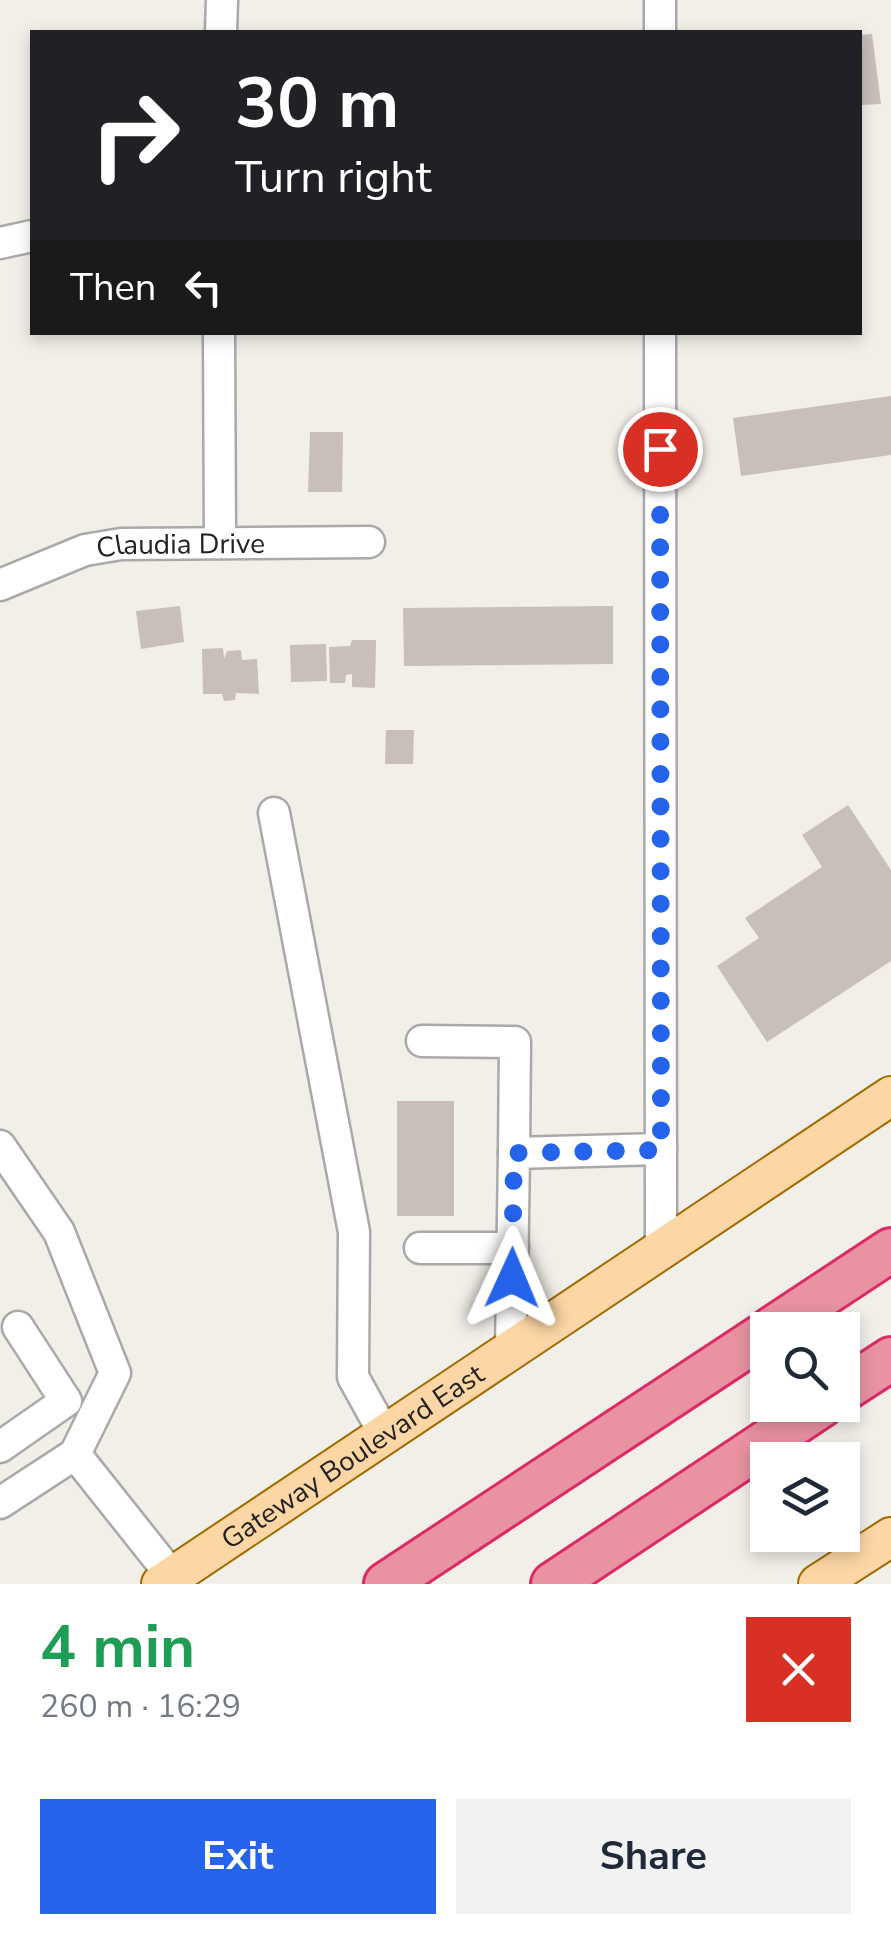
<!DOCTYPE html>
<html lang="en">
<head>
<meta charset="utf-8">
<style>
	body { margin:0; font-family:"Nunito Sans",sans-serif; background:#f2f2f3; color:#1f2937; height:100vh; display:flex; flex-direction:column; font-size:38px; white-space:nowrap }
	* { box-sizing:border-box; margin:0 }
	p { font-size:32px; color:#747a83 }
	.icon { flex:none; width:55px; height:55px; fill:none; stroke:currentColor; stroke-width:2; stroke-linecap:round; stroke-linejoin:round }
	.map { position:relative; height:1584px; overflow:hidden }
	.panel { display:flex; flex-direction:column; background:#fff; flex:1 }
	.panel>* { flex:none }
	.guide { position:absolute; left:30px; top:30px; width:832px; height:305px; border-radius:0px; box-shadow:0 5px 15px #0003; background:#202124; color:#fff; overflow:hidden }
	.fabs { position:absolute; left:750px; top:1312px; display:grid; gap:20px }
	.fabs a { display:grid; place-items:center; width:110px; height:110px; border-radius:0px; background:#fff; box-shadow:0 5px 15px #0003; font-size:50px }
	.pin { position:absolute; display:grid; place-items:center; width:85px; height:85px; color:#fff; margin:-42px; border:5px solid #fff; border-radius:50%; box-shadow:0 2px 10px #0007 }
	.me { position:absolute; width:110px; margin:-55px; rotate:1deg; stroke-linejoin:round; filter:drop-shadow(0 0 8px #0008) }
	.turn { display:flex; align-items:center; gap:35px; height:210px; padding:0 40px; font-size:45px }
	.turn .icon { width:130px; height:130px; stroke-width:2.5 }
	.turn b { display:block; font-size:70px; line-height:85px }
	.then { display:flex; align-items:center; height:95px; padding:0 40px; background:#0003; gap:20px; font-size:38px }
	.round { display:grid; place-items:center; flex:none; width:105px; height:105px; border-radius:0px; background:#f2f2f3 }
	.head { display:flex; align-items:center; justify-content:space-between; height:170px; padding:0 40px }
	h1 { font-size:60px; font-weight:700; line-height:75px; color:#1e9e55 }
	.button { display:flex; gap:20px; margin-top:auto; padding:20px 40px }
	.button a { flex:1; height:115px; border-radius:0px; background:#2563eb; color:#fff; font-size:40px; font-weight:700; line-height:115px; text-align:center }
	.button a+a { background:#f2f2f3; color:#1f2937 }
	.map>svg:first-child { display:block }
	.building { fill:#c7bfb8 }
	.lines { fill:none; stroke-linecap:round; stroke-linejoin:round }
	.minor-casing { stroke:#a9a9a9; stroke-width:35 }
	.major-casing { stroke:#a06b00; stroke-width:42 }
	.highway-casing { stroke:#dc2a67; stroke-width:48 }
	.minor { stroke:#fff; stroke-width:30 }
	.major { stroke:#fcd6a4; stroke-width:38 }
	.highway { stroke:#e892a2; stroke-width:42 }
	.route { stroke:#2563eb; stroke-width:18; stroke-dasharray:0 32.4 }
	.labels { text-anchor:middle; stroke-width:8; stroke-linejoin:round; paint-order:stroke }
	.street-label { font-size:28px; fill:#222; stroke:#fff }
</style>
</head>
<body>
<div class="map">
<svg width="891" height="1584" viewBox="0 0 891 1584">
	<rect width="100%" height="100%" fill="#f2efe9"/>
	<g class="building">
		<path d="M 872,34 L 881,104 L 860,105 L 860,35 Z"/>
		<path d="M 891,396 L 891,455 L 741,476 L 733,418 Z"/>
		<path d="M 310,432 L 343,432 L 342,492 L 308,492 Z"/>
		<path d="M 180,606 L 184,642 L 141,649 L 136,611 Z"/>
		<path d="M 613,606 L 613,664 L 404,666 L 403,608 Z"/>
		<path d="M 352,640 L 376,640 L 375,688 L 352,687 L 352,674 L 346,675 L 345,683 L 330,683 L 329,647 L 350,646 Z"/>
		<path d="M 326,644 L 327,681 L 291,682 L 290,645 Z"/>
		<path d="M 223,648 L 224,659 L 227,651 L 241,650 L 242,660 L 257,659 L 259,694 L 236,693 L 235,700 L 224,701 L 222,694 L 203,694 L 202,649 Z"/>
		<path d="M 386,730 L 414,730 L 413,764 L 385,764 Z"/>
		<path d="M 848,805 L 891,870 L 891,961 L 767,1042 L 717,966 L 759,938 L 745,918 L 822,867 L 802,835 Z"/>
		<rect x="397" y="1101" width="57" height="115"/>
	</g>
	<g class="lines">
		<g class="minor-casing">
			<g id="minor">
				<path d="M 660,0 L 660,32"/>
				<path d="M 221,32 L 222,0"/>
				<path d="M 0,243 L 32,236"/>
				<path d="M 219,332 L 220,542"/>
				<path d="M 660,332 L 661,1249"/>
				<path id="s1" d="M 0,585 L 85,550 L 121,544 L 369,542"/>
				<path d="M 274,813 L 354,1232 L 353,1377 L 384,1433"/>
				<path d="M 422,1041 L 515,1042 L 514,1153"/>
				<path d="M 0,1146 L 59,1232 L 115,1373 L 75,1454 L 0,1503"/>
				<path d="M 420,1248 L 513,1248"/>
				<path d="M 511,1349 L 514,1153 L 661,1149"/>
				<path d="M 0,1447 L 66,1401 L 18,1327"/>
				<path d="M 75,1454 L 172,1576"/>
			</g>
		</g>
		<g class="major-casing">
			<g id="major">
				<path id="s2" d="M 161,1584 L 891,1096"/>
				<path d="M 818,1584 L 891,1537"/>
			</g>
		</g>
		<g class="highway-casing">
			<g id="highway">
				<path d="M 770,1330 L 891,1250"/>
				<path d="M 842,1391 L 891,1359"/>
				<path d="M 386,1584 L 768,1332"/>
				<path d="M 553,1584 L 822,1405"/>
			</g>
		</g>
		<use href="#minor" class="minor"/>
		<use href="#major" class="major"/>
		<use href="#highway" class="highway"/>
	</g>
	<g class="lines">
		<path class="route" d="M 512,1278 L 514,1153 L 661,1150 L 660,449"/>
	</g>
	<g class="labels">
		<g class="street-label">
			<text dy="10" stroke="none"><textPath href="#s1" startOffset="188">Claudia Drive</textPath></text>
			<text dy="10" stroke="none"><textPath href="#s2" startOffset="230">Gateway Boulevard East</textPath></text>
		</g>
	</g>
</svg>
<div class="fabs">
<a><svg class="icon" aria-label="search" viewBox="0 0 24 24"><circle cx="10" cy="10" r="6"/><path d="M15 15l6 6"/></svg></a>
<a><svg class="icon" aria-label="layers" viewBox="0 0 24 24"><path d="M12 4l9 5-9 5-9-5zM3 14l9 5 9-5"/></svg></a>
</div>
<div class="pin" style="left:660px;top:449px;background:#d93025"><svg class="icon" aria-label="arrive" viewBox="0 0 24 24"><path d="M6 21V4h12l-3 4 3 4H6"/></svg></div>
<svg class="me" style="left:512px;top:1278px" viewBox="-20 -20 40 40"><path d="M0-17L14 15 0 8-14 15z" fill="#2563eb" stroke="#fff" stroke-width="4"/></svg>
<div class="guide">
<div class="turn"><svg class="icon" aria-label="right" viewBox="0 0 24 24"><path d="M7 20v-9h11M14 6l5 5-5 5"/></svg><div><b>30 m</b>Turn right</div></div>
<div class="then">Then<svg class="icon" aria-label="left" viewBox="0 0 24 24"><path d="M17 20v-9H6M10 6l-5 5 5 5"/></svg></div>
</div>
</div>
<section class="panel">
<div class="head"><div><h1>4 min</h1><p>260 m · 16:29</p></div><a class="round" style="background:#d93025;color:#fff"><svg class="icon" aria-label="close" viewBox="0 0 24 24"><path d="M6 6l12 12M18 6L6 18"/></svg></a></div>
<div class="button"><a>Exit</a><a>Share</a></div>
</section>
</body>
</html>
